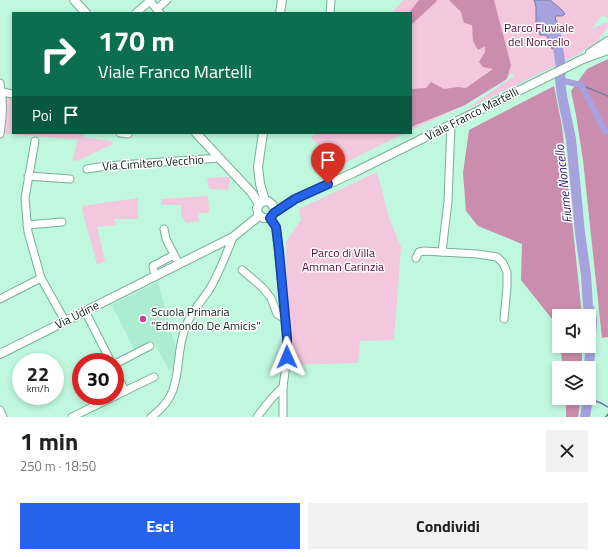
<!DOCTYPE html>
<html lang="it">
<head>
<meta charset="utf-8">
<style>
	body { margin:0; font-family:"Titillium Web",sans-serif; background:#f2f2f2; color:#222; height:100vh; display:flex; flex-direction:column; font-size:15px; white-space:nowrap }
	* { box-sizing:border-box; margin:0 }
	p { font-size:13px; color:#767676 }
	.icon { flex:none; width:22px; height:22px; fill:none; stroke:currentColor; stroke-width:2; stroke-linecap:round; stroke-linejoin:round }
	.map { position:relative; height:417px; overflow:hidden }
	.panel { display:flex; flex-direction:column; background:#fff; flex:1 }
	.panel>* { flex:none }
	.hud { position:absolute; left:12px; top:12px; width:400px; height:122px; border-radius:0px; box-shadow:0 2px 6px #0003; background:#0b6e4f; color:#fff; overflow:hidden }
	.controls { position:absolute; left:552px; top:309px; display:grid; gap:8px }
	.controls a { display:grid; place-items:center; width:44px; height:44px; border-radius:0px; background:#fff; box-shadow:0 2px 6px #0003; font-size:20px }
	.speed { position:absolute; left:12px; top:353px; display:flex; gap:8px; font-size:20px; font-weight:700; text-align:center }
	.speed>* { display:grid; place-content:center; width:52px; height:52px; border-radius:50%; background:#fff; box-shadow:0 2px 6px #0003; line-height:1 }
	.speed small { font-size:10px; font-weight:400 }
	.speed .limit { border:6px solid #d22; background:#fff; color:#111 }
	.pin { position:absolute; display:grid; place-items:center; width:34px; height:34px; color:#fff; margin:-41px -17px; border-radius:50% 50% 50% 0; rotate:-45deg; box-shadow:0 0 4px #0007 }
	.pin .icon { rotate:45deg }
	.me { position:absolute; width:44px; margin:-22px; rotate:359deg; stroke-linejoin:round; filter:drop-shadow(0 0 3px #0008) }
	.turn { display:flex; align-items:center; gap:14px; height:84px; padding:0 20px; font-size:18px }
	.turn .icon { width:52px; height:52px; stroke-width:2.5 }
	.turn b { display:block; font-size:28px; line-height:34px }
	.then { display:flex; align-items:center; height:38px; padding:0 20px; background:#0003; gap:8px; font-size:15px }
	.round { display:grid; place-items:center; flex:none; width:42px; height:42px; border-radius:0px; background:#f2f2f2 }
	.overview { display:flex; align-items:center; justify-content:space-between; height:68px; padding:0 20px }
	h1 { font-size:24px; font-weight:700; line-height:30px }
	.action { display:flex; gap:8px; margin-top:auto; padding:8px 20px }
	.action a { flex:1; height:46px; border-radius:0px; background:#2563eb; color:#fff; font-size:16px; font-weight:700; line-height:46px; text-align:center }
	.action a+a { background:#f2f2f2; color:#222 }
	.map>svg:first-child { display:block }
	.built { fill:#acecd1 }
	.green { fill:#f3c7dd }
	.forest { fill:#cb8dad }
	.water { fill:#a6a2de; stroke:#777ba3 }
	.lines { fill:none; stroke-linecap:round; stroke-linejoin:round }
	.stream { stroke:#777ba3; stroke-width:1.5 }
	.canal { stroke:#a6a2de; stroke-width:6 }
	.river { stroke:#a6a2de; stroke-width:10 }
	.minor-casing { stroke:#78af98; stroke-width:9 }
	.major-casing { stroke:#78af98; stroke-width:10 }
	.minor { stroke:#fff; stroke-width:7 }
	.major { stroke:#fff; stroke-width:8 }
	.route-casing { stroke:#184099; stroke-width:10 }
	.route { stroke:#2563eb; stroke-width:7 }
	.poi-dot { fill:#c54693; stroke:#fff; stroke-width:1.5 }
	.labels { text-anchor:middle; stroke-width:3; stroke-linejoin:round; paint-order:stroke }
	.park-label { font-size:12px; fill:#540a3a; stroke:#fff }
	.street-label { font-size:12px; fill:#0a2018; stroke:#fff }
	.poi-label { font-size:12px; fill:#0a2018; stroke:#fff; text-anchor:start }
	.water-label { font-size:13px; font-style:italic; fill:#2f2267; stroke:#fff }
</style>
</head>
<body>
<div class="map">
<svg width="608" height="417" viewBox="0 0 608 417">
	<rect width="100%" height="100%" fill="#bff8df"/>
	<path class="built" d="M 158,282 L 174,342 L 176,347 L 172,371 L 169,370 L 154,342 L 135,351 L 112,305 Z"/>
	<g class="green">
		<path d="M 403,0 L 608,0 L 608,18 L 602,15 L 592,29 L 607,22 L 608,27 L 597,42 L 575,56 L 465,110 L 514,76 L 512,73 L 465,105 L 411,130 L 411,13 L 392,13 Z"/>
		<path d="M 9,96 L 13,97 L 13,133 L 84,133 L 83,137 L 111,141 L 113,144 L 79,160 L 73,161 L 77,140 L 2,133 L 6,98 Z"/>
		<path d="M 316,133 L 405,133 L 339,166 L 333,155 L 328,158 L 311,137 Z"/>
		<path d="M 377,172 L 390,221 L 401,247 L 394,340 L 360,341 L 358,363 L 288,365 L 286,242 L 301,220 L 299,209 Z"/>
		<path d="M 230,177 L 228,190 L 209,189 L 207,178 Z"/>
		<path d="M 208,196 L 209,213 L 198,213 L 199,221 L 186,223 L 181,214 L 181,205 L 161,205 L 161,199 Z"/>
		<path d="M 138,198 L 138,219 L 114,219 L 116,225 L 97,227 L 105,261 L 97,264 L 84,217 L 82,206 Z"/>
	</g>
	<g class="forest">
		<path d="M 419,0 L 437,0 L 436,2 L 411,25 L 411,13 L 409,13 Z"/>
		<path d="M 449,0 L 494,0 L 511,65 L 507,79 L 465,105 L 411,127 L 411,89 L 426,88 L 431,82 L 444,89 L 458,87 L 466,88 L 493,69 L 483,67 L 479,62 L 485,52 L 485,46 L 478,50 L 473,41 L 472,25 L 464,23 L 461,12 Z"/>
		<path d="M 608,59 L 608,337 L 602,338 L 583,160 L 576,115 L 571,91 L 587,69 Z"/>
		<path d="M 554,86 L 562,126 L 582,315 L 559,316 L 559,338 L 556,324 L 521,280 L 522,244 L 478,226 L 466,211 L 463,173 L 469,130 Z"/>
		<path d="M 560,346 L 582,346 L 582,368 L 563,368 Z"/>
		<path d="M 566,398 L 581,398 L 578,417 L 566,417 Z"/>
	</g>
	<path class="water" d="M 534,0 L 550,0 L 562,10 L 565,14 L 562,16 L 556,16 L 555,19 L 560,26 L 561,44 L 552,49 L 548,38 L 546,35 L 540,35 L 536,22 L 536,7 Z"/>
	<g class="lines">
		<g class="stream">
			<path d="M 581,85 L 608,96"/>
			<path d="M 588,398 L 601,403 L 608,407"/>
			<path d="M 606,417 L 608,414"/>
		</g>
		<path class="canal" d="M 560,80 L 581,85 L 605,131 L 608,132"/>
		<g class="river">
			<path d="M 556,34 L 561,68 L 560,80 L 562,96 L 571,139 L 580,233 L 586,275 L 588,307 L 591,312 L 592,321 L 589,368"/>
			<path d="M 585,417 L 588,398"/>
		</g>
		<g class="minor-casing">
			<g id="minor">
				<path d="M 149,0 L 160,13"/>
				<path d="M 157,9 L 167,0"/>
				<path d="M 136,13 L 151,0"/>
				<path d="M 330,13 L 331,0"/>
				<path d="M 2,92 L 13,94"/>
				<path d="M 120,133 L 128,134 L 128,133"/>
				<path d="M 0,134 C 3,116 4,101 0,83"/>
				<path d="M 35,141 L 25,198 L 28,232 L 41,278 L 65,321"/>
				<path d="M 87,169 L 106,166 L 220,158"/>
				<path d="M 28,176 L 70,179"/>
				<path d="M 270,218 L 276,227 L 287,338 L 287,357 L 283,387 L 283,417"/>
				<path d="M 27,225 L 62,222"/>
				<path d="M 164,229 L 166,239 L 179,264"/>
				<path d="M 442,252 L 448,201 L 451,124"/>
				<path d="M 416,258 L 419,252 L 424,251 L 477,254 L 497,257 L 503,263 L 507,272 L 507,287 L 504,319"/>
				<path d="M 242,270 L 262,287 L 271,298 L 277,314 L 285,319"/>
				<path d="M 155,276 L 153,266 L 174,255"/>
				<path d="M 0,299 L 41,278"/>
				<path d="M 85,311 L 111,362"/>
				<path d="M 115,364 L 150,346"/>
				<path d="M 115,371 L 125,391 L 115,396"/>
				<path d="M 125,391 L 154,377"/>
				<path d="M 0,410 L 3,417"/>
				<path d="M 72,417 L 115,396"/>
				<path d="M 151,417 C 187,392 172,360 186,326 C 191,312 201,302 209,290 C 219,274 226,255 233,237"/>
				<path d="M 257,417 L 271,399 L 283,387"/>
			</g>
		</g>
		<g class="major-casing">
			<g id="major">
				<path d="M 74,0 L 86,13"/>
				<path d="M 280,13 L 282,0"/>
				<path d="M 590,53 L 608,41"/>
				<path d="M 196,133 L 252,193 L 259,204"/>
				<path d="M 263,133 L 258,167 L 260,184 L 265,201"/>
				<path d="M 274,213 L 273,205 L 268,201 L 261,202 L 257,208 L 258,214 L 263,218 L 270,218 L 274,213 L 295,199 L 353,173 L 583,59 L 608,50"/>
				<path d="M 0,354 L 233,237 L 259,216"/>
			</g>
		</g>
		<use href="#minor" class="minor"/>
		<use href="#major" class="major"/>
	</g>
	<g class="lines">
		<g class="route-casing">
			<path id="route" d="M 287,357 L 287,338 L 279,251 L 276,227 L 270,218 L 274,213 L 295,199 L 328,184"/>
		</g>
		<use href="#route" class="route"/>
	</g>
	<circle class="poi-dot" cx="143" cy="319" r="4"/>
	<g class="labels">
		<g class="park-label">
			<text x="539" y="32">Parco Fluviale<tspan x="539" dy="14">del Noncello</tspan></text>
			<text x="343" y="257">Parco di Villa<tspan x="343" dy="14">Amman Carinzia</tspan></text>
		</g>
		<g class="street-label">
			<text transform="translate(472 114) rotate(-27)" y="4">Viale Franco Martelli</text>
			<text transform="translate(153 163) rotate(-4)" y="4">Via Cimitero Vecchio</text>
			<text transform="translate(77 315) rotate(-27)" y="4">Via Udine</text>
		</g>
		<g class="poi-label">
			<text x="151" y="316">Scuola Primaria<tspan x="151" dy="14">"Edmondo De Amicis"</tspan></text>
		</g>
		<g class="water-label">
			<text transform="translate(563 184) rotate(-96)" y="5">Fiume Noncello</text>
		</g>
	</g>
</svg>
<div class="controls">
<a><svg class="icon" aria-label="sound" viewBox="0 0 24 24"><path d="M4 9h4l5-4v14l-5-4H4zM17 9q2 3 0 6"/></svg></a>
<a><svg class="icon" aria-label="layers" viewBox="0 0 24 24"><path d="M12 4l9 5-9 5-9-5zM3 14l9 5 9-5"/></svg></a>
</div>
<div class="speed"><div>22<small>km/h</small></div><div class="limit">30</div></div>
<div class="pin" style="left:328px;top:184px;background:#d93025"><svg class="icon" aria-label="arrive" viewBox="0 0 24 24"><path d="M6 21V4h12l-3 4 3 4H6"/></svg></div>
<svg class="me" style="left:287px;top:357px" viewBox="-20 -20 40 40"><path d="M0-17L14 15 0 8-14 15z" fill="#2563eb" stroke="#fff" stroke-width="4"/></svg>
<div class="hud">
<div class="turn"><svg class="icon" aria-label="right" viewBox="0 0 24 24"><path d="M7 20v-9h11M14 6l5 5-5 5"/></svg><div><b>170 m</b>Viale Franco Martelli</div></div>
<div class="then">Poi<svg class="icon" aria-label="arrive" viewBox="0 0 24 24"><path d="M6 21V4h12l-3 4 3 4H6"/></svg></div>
</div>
</div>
<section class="panel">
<div class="overview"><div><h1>1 min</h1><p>250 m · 18:50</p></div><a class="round"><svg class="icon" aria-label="close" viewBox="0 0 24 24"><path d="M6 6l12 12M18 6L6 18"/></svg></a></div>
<div class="action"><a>Esci</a><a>Condividi</a></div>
</section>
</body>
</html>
